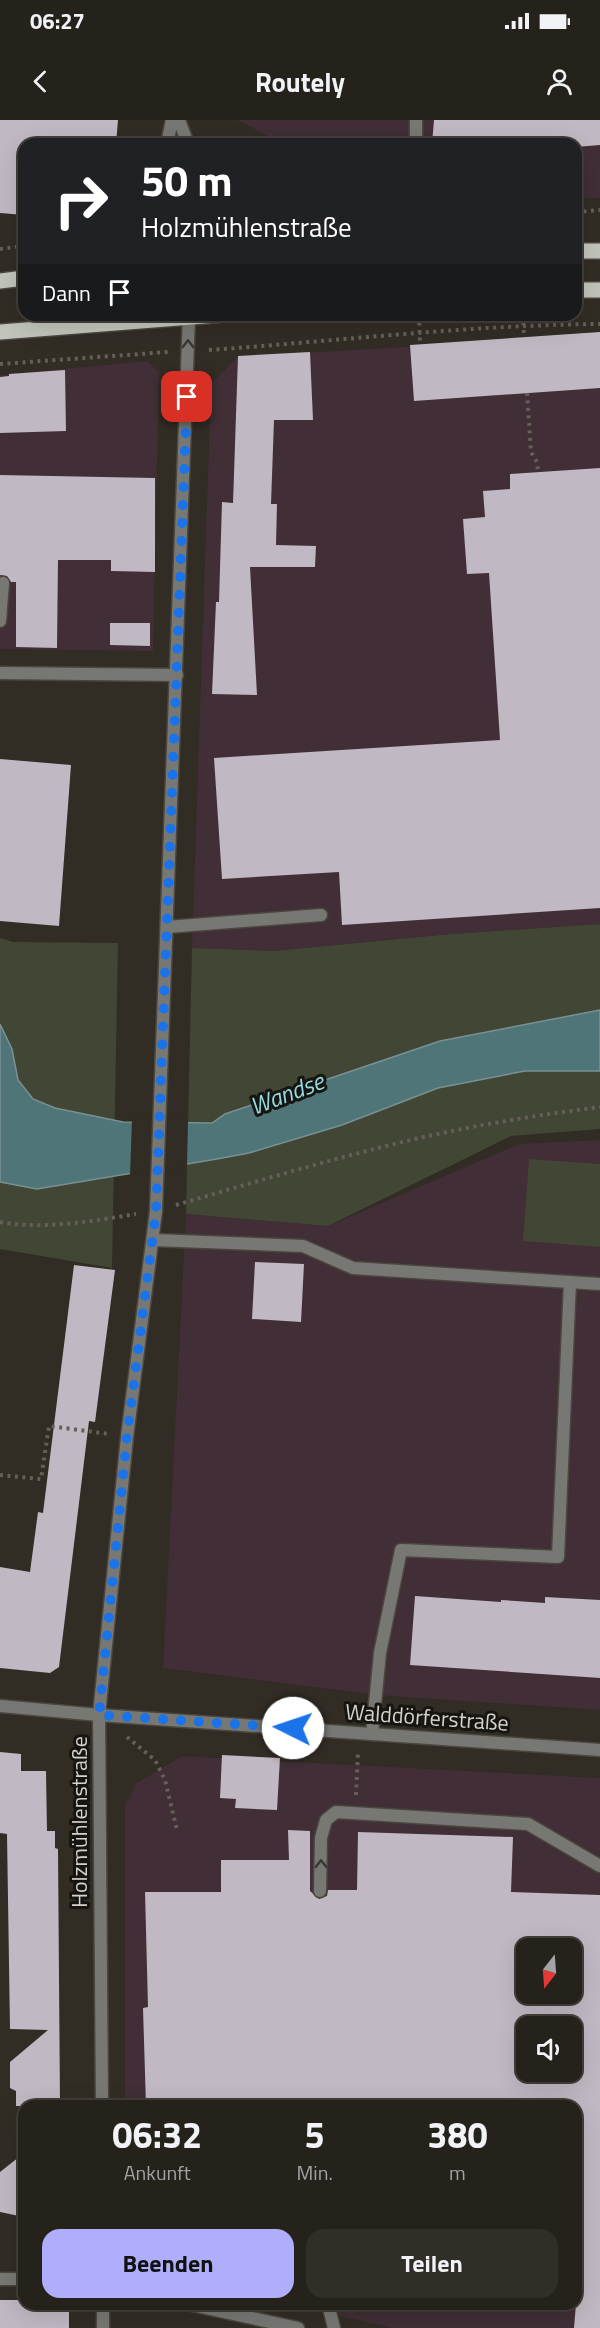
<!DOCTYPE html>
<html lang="de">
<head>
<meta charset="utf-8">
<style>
	body { margin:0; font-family:"Titillium Web",sans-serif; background:#312e28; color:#f1f3f6; height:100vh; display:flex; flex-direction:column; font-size:22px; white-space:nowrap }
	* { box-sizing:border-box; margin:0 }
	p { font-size:20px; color:#a3a3a3 }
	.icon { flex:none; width:33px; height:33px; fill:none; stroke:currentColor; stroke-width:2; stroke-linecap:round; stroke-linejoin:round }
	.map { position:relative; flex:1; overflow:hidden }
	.sheet { position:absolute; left:18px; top:1980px; width:564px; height:210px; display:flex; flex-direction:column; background:#25211b; border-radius:18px; box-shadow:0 6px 24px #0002,0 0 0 2px #423e3a }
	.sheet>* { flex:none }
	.hud { position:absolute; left:18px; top:18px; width:564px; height:183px; border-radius:18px; box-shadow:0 6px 24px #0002,0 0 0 2px #423e3a; background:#202124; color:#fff; overflow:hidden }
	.needle { width:39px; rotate:197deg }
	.tools { position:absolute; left:516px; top:1818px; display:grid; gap:12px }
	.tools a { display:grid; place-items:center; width:66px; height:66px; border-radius:12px; background:#25211b; box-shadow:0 6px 24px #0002,0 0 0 2px #423e3a; font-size:30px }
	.pin { position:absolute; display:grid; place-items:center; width:51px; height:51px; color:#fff; margin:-26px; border-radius:12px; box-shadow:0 3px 9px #0006 }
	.me { position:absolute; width:66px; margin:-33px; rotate:274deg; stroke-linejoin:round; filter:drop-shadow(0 0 4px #0008) }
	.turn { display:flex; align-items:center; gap:21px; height:126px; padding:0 24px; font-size:27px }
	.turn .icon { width:78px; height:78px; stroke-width:2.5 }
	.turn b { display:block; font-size:42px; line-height:51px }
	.then { display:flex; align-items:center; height:57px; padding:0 24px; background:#0003; gap:12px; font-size:22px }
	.eta { display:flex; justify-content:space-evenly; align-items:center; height:102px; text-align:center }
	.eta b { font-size:36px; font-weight:700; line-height:42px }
	.cta { display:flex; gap:12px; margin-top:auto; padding:12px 24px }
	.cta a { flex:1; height:69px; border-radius:18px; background:#aeaefb; color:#111; font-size:24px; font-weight:700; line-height:69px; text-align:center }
	.cta a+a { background:#312e28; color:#f1f3f6 }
	.status { display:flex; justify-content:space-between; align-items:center; height:42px; padding:0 30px; background:#25211b; direction:ltr }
	.status svg { height:16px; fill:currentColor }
	header { display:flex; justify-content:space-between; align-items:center; height:78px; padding:0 24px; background:#25211b; font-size:27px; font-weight:700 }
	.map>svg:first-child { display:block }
	.commercial { fill:#412e36; fill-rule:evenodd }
	.green { fill:#424634 }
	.water { fill:#507579; stroke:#789192; stroke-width:1.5 }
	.pier { fill:#312c24 }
	.building { fill:#c0b8c2; fill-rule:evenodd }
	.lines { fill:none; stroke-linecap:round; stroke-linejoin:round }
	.service-casing { stroke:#4b473f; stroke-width:15 }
	.minor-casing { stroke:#4b473f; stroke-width:15 }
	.tertiary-casing { stroke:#4b473f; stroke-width:15 }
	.primary-casing { stroke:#4b473f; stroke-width:18 }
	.path { stroke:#646058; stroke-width:4; stroke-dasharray:3 4.5; stroke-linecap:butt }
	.service { stroke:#777874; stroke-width:12 }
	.minor { stroke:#777874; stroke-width:12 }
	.tertiary { stroke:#777874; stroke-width:12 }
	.primary { stroke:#c1c4ba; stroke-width:15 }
	.oneway { stroke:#393834 }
	.route { stroke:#1a73e8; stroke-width:10; stroke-dasharray:0 18 }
	.labels { text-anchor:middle; stroke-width:6; stroke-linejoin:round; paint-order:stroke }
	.street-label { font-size:22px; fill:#d5d2cc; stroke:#171511 }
	.water-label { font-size:24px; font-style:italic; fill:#94dce3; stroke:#171511 }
</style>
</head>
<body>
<div class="status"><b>06:27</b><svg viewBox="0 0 49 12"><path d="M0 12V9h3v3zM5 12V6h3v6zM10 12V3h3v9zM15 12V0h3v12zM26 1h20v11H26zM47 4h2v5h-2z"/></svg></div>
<header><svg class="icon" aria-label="back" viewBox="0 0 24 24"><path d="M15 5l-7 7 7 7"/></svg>Routely<svg class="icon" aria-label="person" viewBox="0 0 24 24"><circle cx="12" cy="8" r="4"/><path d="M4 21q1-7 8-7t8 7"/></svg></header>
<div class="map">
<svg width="600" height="2208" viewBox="0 0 600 2208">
	<rect width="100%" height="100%" fill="#312c24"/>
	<g class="commercial">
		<path d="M 238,0 L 600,0 L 600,78 L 576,78 L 576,24 L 282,24 Z"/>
		<path d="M 600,215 L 600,804 L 451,814 L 274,831 L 192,828 L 211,264 L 238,237 Z"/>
		<path d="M 147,241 L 159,252 L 153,531 L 0,529 L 0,255 Z"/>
		<path d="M 600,1020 L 600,1590 L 377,1575 L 163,1548 L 186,1094 L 328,1106 L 519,1024 Z"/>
		<path d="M 182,1636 L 600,1658 L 600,2208 L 394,2208 L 284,2184 L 576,2184 L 576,1986 L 125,1986 L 125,1685 L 137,1663 ZM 526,1828 L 572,1828 L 572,1874 L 526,1874 ZM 526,1906 L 572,1906 L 572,1952 L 526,1952 Z"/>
	</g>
	<g class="green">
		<path d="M 600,804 L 600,1009 L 511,1016 L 328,1106 L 186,1094 L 192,828 L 274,831 L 451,814 Z"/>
		<path d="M 0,818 L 13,822 L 118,823 L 112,1148 L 0,1129 Z"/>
		<path d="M 529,1039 L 600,1044 L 600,1127 L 523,1121 Z"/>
	</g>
	<path class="water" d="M 600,890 L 600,951 L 525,951 L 438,968 L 342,1005 L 249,1033 L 217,1039 L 37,1069 L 0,1062 L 0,904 L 12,929 L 18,960 L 33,979 L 55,988 L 123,1002 L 212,1003 L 225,994 L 440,921 Z"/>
	<path class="pier" d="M 132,999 L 188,1000 L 187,1047 L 130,1056 Z"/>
	<g class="building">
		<path d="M 0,0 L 118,0 L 116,24 L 24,24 L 24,95 L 0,93 Z"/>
		<path d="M 434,0 L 600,0 L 600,25 L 576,27 L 576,24 L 432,24 Z"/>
		<path d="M 600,212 L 600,268 L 414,281 L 410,225 Z"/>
		<path d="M 310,232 L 313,300 L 274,300 L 271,384 L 277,384 L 276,425 L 316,426 L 315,447 L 250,447 L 257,575 L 212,574 L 216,482 L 219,482 L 222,382 L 233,383 L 238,236 Z"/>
		<path d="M 65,250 L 66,311 L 0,313 L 0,257 L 9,256 L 9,254 Z"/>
		<path d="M 600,348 L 600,788 L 342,805 L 339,752 L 222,759 L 214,638 L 500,620 L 489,453 L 467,454 L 463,399 L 485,397 L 483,371 L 510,369 L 510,354 Z"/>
		<path d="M 0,355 L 155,358 L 155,452 L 111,451 L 111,440 L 58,440 L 57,528 L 16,527 L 16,462 L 11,462 L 7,456 L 0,455 Z"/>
		<path d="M 110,503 L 150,503 L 150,526 L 110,525 Z"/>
		<path d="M 0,639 L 71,645 L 59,806 L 0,801 Z"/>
		<path d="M 255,1142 L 304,1144 L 301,1202 L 252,1199 Z"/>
		<path d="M 74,1145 L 115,1150 L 95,1302 L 89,1301 L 59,1547 L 50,1553 L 0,1548 L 0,1447 L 30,1452 L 38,1392 L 43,1393 Z"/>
		<path d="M 415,1476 L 501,1482 L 501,1480 L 545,1483 L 545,1477 L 600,1480 L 600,1558 L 410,1545 Z"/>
		<path d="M 0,1632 L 21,1634 L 21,1651 L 46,1651 L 47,1711 L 55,1711 L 55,1728 L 58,1729 L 60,1986 L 16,1986 L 16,1971 L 10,1968 L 10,1942 L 48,1910 L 10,1909 L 7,1714 L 0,1713 Z"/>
		<path d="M 222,1635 L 280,1638 L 277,1690 L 235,1688 L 236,1679 L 220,1678 Z"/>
		<path d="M 288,1710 L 310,1711 L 310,1771 L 319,1779 L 327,1776 L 328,1770 L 357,1770 L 358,1712 L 513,1717 L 511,1772 L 600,1775 L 600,2208 L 574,2208 L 576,2184 L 576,1986 L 146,1986 L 143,1888 L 148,1887 L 145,1772 L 221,1772 L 221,1740 L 289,1740 ZM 526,1828 L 572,1828 L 572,1874 L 526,1874 ZM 526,1906 L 572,1906 L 572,1952 L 526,1952 Z"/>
		<path d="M 24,2033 L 24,2097 L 0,2092 L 0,2052 Z"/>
		<path d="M 0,2180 L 24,2180 L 24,2184 L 69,2184 L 69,2208 L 0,2208 Z"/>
	</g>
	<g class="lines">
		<g class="service-casing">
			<g id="service">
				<path d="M 0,501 L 3,463"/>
				<path d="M 167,807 L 321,795"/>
				<path d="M 154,1120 L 303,1126 L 353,1148 L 600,1164"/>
				<path d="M 372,1614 L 380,1533 L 401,1430 L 558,1437 L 570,1162"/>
				<path d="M 320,1771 L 321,1718 L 326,1700 L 336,1692 L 528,1704 L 600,1746"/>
				<path d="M 328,2184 L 334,2208"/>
			</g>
		</g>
		<g class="minor-casing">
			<g id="minor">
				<path d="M 416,24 L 416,0"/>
				<path d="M 0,553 L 177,555"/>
				<path d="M 0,2159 L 24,2159"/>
				<path d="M 187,2184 L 298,2208"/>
			</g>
		</g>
		<g class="tertiary-casing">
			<g id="tertiary">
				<path d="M 179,0 L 188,24"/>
				<path d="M 167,24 L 172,0"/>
				<path d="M 0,1586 L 99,1595 L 600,1630"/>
				<path d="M 102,1986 L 99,1595 L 127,1317 L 156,1091 L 189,195"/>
				<path d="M 103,2184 L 103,2208"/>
			</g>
		</g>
		<g class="primary-casing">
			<g id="primary">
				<path d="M 576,131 L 600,131"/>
				<path d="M 0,161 L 24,158"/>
				<path d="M 576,170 L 600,170"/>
				<path d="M 0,212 L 217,195"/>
			</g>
		</g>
		<g class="path">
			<path d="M 576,92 L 600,90"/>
			<path d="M 0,129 L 24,126"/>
			<path d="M 419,195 L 420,224"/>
			<path d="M 523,195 L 524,217"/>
			<path d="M 209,230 C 339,221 469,205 600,204"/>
			<path d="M 0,244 L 168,232"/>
			<path d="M 527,273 L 531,332 L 537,342 L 538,352"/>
			<path d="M 176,1085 C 255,1062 334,1038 415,1019 C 476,1005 538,995 600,987"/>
			<path d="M 0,1102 C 45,1110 92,1101 136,1094"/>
			<path d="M 0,1355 L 41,1359 L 49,1306 L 109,1314"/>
			<path d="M 127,1617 L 155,1640 L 165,1660 L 177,1710"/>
			<path d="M 356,1675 L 358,1632"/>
		</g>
		<use href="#service" class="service"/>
		<use href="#minor" class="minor"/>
		<use href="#tertiary" class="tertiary"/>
		<use href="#primary" class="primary"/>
	</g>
	<defs><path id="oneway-chevron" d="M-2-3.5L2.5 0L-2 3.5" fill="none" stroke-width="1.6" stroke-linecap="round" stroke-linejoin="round" transform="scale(1.5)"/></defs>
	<g class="oneway">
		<use href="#oneway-chevron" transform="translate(188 224) rotate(-90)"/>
		<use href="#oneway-chevron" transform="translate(321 1744) rotate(-90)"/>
	</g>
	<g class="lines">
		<path class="route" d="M 187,277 L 156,1091 L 127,1317 L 99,1595 L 293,1608"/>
	</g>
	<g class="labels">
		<g class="street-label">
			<text transform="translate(427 1597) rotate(4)" y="8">Walddörferstraße</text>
			<text transform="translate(79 1702) rotate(-90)" y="8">Holzmühlenstraße</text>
		</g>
		<g class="water-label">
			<text transform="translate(287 974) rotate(-21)" y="8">Wandse</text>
		</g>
	</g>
</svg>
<div class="tools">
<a><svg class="needle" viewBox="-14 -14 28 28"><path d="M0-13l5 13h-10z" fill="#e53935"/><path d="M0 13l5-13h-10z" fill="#a3a3a3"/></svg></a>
<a><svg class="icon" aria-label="sound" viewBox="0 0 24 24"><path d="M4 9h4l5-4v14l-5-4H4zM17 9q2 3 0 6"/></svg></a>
</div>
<div class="pin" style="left:187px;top:277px;background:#d93025"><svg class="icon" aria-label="arrive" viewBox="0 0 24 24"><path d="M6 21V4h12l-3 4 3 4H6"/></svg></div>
<svg class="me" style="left:293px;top:1608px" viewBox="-20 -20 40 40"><circle r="19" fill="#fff"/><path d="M0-13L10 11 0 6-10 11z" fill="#1a73e8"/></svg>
<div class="hud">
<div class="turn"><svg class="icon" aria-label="right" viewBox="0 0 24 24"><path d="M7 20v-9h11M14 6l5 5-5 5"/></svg><div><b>50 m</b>Holzmühlenstraße</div></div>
<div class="then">Dann<svg class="icon" aria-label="arrive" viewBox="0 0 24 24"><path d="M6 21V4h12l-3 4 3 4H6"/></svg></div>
</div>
<section class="sheet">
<div class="eta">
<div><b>06:32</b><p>Ankunft</p></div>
<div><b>5</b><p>Min.</p></div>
<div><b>380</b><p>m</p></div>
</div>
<div class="cta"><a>Beenden</a><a>Teilen</a></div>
</section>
</div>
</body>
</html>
